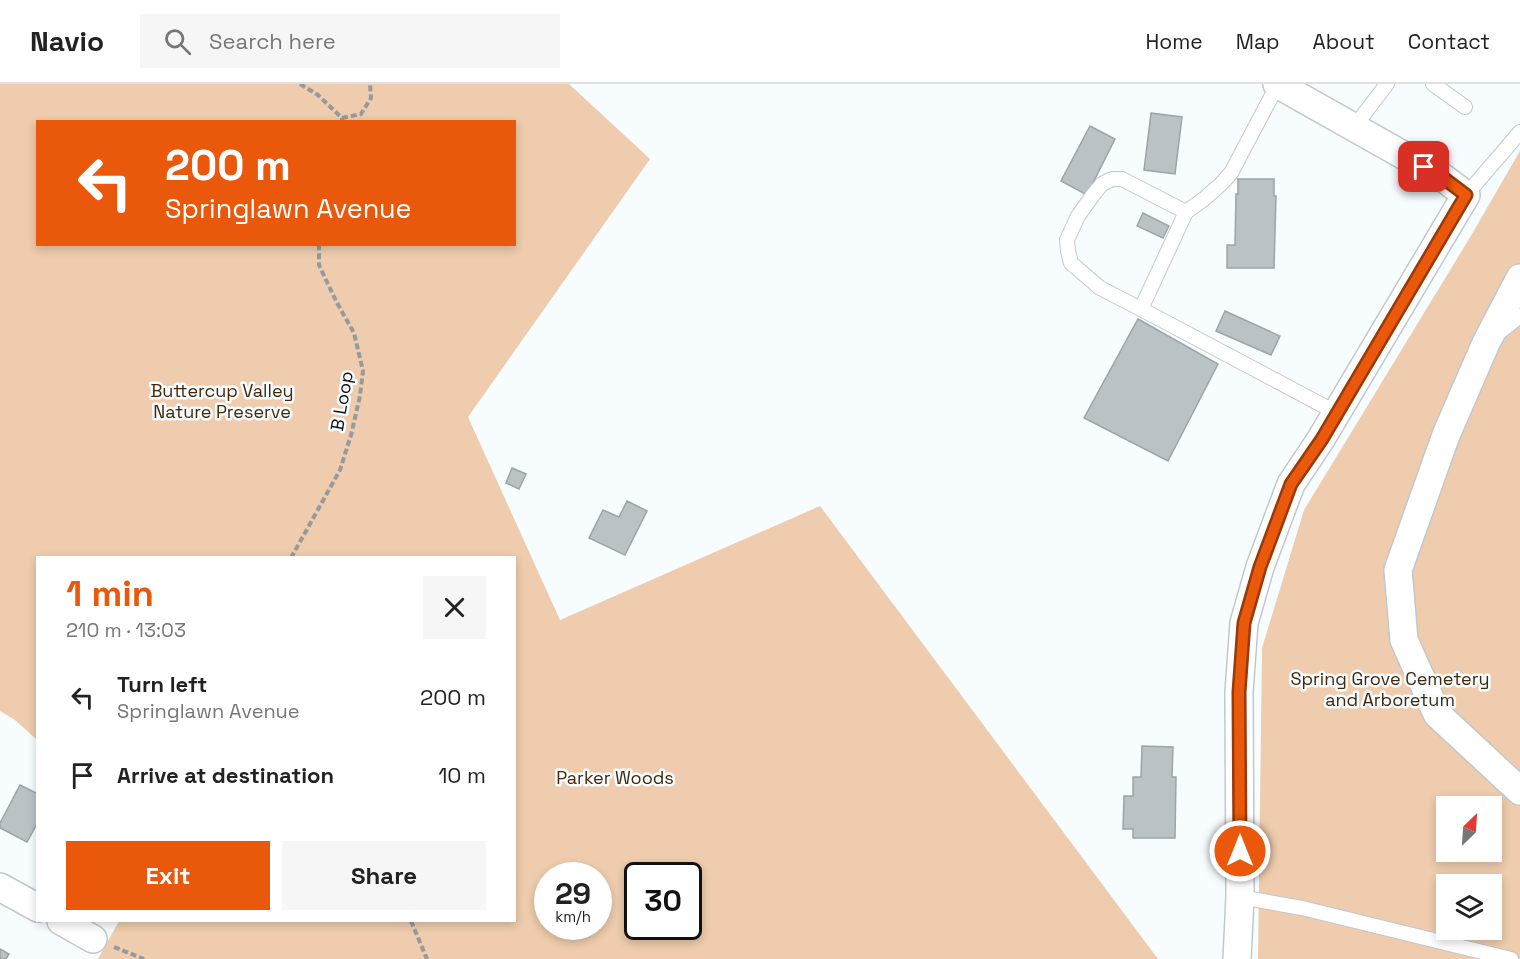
<!DOCTYPE html>
<html lang="en">
<head>
<meta charset="utf-8">
<style>
	body { margin:0; font-family:"Space Grotesk",sans-serif; background:#f6f6f6; color:#222; height:100vh; display:flex; flex-direction:column; font-size:22px; white-space:nowrap }
	* { box-sizing:border-box; margin:0 }
	p { font-size:20px; color:#767676 }
	.icon { flex:none; width:33px; height:33px; fill:none; stroke:currentColor; stroke-width:2; stroke-linecap:round; stroke-linejoin:round }
	.map { position:relative; flex:1; overflow:hidden }
	.drawer { position:absolute; left:36px; top:472px; width:480px; height:366px; display:flex; flex-direction:column; background:#fff; border-radius:0px; box-shadow:0 3px 9px #0003 }
	.drawer>* { flex:none }
	.banner { position:absolute; left:36px; top:36px; width:480px; height:126px; border-radius:0px; box-shadow:0 3px 9px #0003; background:#ea580c; color:#fff; overflow:hidden }
	.needle { width:39px; rotate:25deg }
	.fabs { position:absolute; left:1436px; top:712px; display:grid; gap:12px }
	.fabs a { display:grid; place-items:center; width:66px; height:66px; border-radius:0px; background:#fff; box-shadow:0 3px 9px #0003; font-size:30px }
	.speed { position:absolute; left:534px; top:778px; display:flex; gap:12px; font-size:30px; font-weight:700; text-align:center }
	.speed>* { display:grid; place-content:center; width:78px; height:78px; border-radius:50%; background:#fff; box-shadow:0 3px 9px #0003; line-height:1 }
	.speed small { font-size:15px; font-weight:400 }
	.speed .limit { border:3px solid #111; border-radius:9px; background:#fff; color:#111 }
	.pin { position:absolute; display:grid; place-items:center; width:51px; height:51px; color:#fff; margin:-26px; border-radius:12px; box-shadow:0 3px 9px #0006 }
	.me { position:absolute; width:66px; margin:-33px; rotate:0deg; stroke-linejoin:round; filter:drop-shadow(0 0 4px #0008) }
	.turn { display:flex; align-items:center; gap:21px; height:126px; padding:0 30px; font-size:27px }
	.turn .icon { width:78px; height:78px; stroke-width:2.5 }
	.turn b { display:block; font-size:42px; line-height:51px }
	.round { display:grid; place-items:center; flex:none; width:63px; height:63px; border-radius:0px; background:#f6f6f6 }
	.head { display:flex; align-items:center; justify-content:space-between; height:102px; padding:0 30px }
	h1 { font-size:36px; font-weight:700; line-height:45px; color:#ea580c }
	.action { display:flex; gap:12px; margin-top:auto; padding:12px 30px }
	.action a { flex:1; height:69px; border-radius:0px; background:#ea580c; color:#fff; font-size:24px; font-weight:700; line-height:69px; text-align:center }
	.action a+a { background:#f6f6f6; color:#222 }
	ul { padding:0; list-style:none }
	li { display:flex; align-items:center; gap:18px; height:78px; padding:0 30px }
	li div { flex:1 }
	li b { display:block; font-size:22px }
	li em { font-style:normal }
	header { display:flex; align-items:center; gap:36px; box-sizing:border-box; height:84px; padding:0 30px; background:#fff; border-bottom:2px solid #e0e0e0 }
	header strong { font-size:28px }
	nav { display:flex; gap:33px; margin-inline-start:auto; font-size:21px }
	.search { width:420px; height:54px; background:#f6f6f6; display:flex; align-items:center; gap:15px; box-sizing:border-box; padding:0 21px; border-radius:0px; color:#767676; font-size:22px }
	.map>svg:first-child { display:block }
	.green { fill:#eeccad; fill-rule:evenodd }
	.building { fill:#bbc2c6; stroke:#9da4a8; stroke-width:1.5 }
	.lines { fill:none; stroke-linecap:round; stroke-linejoin:round }
	.lane-casing { stroke:#c1c8cc; stroke-width:16 }
	.street-casing { stroke:#c1c8cc; stroke-width:30 }
	.path { stroke:#969a9c; stroke-width:4; stroke-dasharray:6 3; stroke-linecap:butt }
	.lane { stroke:#fff; stroke-width:14 }
	.street { stroke:#fff; stroke-width:27 }
	.route-casing { stroke:#983908; stroke-width:15 }
	.route { stroke:#ea580c; stroke-width:10 }
	.labels { text-anchor:middle; stroke-width:5; stroke-linejoin:round; paint-order:stroke }
	.park-label { font-size:18px; fill:#432709; stroke:#f7fcff }
	.street-label { font-size:18px; fill:#101214; stroke:#f7fcff }
</style>
</head>
<body>
<header>
<strong>Navio</strong>
<div class="search"><svg class="icon" aria-label="search" viewBox="0 0 24 24"><circle cx="10" cy="10" r="6"/><path d="M15 15l6 6"/></svg>Search here</div>
<nav><a>Home</a><a>Map</a><a>About</a><a>Contact</a></nav>
</header>
<div class="map">
<svg width="1520" height="875" viewBox="0 0 1520 875">
	<rect width="100%" height="100%" fill="#f7fcff"/>
	<g class="green">
		<path d="M 0,0 L 569,0 L 650,75 L 468,333 L 560,536 L 820,422 L 1158,875 L 98,875 L 119,837 L 514,837 L 514,474 L 38,474 L 37,656 L 15,636 L 0,627 ZM 38,38 L 514,38 L 514,160 L 38,160 ZM 548,792 L 598,792 L 598,843 L 548,843 ZM 638,792 L 688,792 L 688,843 L 638,843 Z"/>
		<path d="M 1520,67 L 1520,875 L 1258,875 L 1262,564 L 1304,426 L 1469,155 ZM 1446,723 L 1491,723 L 1491,768 L 1446,768 ZM 1446,801 L 1491,801 L 1491,846 L 1446,846 Z"/>
	</g>
	<g class="building">
		<path d="M 1151,29 L 1182,33 L 1175,90 L 1144,86 Z"/>
		<path d="M 1090,42 L 1115,55 L 1087,111 L 1061,97 Z"/>
		<path d="M 1238,95 L 1274,95 L 1274,112 L 1276,112 L 1274,184 L 1227,184 L 1227,161 L 1235,161 L 1236,110 L 1238,110 Z"/>
		<path d="M 1143,129 L 1169,142 L 1163,154 L 1137,142 Z"/>
		<path d="M 1225,227 L 1280,252 L 1271,271 L 1216,247 Z"/>
		<path d="M 1138,235 L 1218,280 L 1168,377 L 1084,334 Z"/>
		<path d="M 512,384 L 526,390 L 519,405 L 506,399 Z"/>
		<path d="M 627,417 L 647,427 L 625,471 L 589,454 L 603,426 L 619,433 Z"/>
		<path d="M 1142,662 L 1173,663 L 1172,693 L 1176,693 L 1175,754 L 1133,754 L 1133,745 L 1123,745 L 1124,712 L 1133,712 L 1133,693 L 1141,693 Z"/>
		<path d="M 20,701 L 38,710 L 38,738 L 27,758 L 0,744 L 0,739 Z"/>
		<path d="M 0,865 L 9,870 L 6,875 L 0,875 Z"/>
	</g>
	<g class="lines">
		<g class="lane-casing">
			<g id="lane">
				<path d="M 1278,0 L 1231,89 L 1221,100 L 1204,115 L 1186,128 L 1141,225 L 1337,329"/>
				<path d="M 1433,0 L 1465,23"/>
				<path d="M 1354,43 L 1387,0"/>
				<path d="M 1466,111 L 1520,48"/>
				<path d="M 1141,225 L 1100,204 L 1071,179 L 1068,167 L 1067,156 L 1078,132 L 1093,111 L 1102,100 L 1112,95 L 1122,95 L 1186,128"/>
				<path d="M 1497,250 L 1520,232"/>
				<path d="M 1240,813 L 1302,824 L 1511,875"/>
			</g>
		</g>
		<g class="street-casing">
			<g id="street">
				<path d="M 1520,194 L 1486,259 L 1446,351 L 1398,486 L 1404,556 L 1437,630 L 1520,707"/>
				<path d="M 0,803 L 38,824"/>
				<path d="M 61,837 L 93,855"/>
				<path d="M 1237,875 L 1240,813 L 1239,608 L 1244,539 L 1260,483 L 1291,400 L 1321,355 L 1466,111 L 1442,93 L 1277,0"/>
			</g>
		</g>
		<g class="path">
			<path d="M 300,0 L 318,11 L 342,34 L 342,38"/>
			<path d="M 342,34 L 361,30 L 371,14 L 370,0"/>
			<path d="M 291,474 L 340,386 L 351,351 L 360,312 L 363,287 L 354,249 L 336,217 L 319,181 L 319,160"/>
			<path d="M 411,837 L 427,875"/>
			<path d="M 114,863 L 144,875"/>
		</g>
		<use href="#lane" class="lane"/>
		<use href="#street" class="street"/>
	</g>
	<g class="lines">
		<g class="route-casing">
			<path id="route" d="M 1240,767 L 1239,608 L 1244,539 L 1260,483 L 1291,400 L 1322,355 L 1466,111 L 1442,93 L 1424,83"/>
		</g>
		<use href="#route" class="route"/>
	</g>
	<g class="labels">
		<g class="park-label">
			<text x="222" y="313">Buttercup Valley<tspan x="222" dy="21">Nature Preserve</tspan></text>
			<text x="1390" y="601">Spring Grove Cemetery<tspan x="1390" dy="21">and Arboretum</tspan></text>
			<text x="615" y="700">Parker Woods</text>
		</g>
		<g class="street-label">
			<text transform="translate(342 317) rotate(-80)" y="6">B Loop</text>
		</g>
	</g>
</svg>
<div class="fabs">
<a><svg class="needle" viewBox="-14 -14 28 28"><path d="M0-13l5 13h-10z" fill="#e53935"/><path d="M0 13l5-13h-10z" fill="#767676"/></svg></a>
<a><svg class="icon" aria-label="layers" viewBox="0 0 24 24"><path d="M12 4l9 5-9 5-9-5zM3 14l9 5 9-5"/></svg></a>
</div>
<div class="speed"><div>29<small>km/h</small></div><div class="limit">30</div></div>
<div class="pin" style="left:1424px;top:83px;background:#d93025"><svg class="icon" aria-label="arrive" viewBox="0 0 24 24"><path d="M6 21V4h12l-3 4 3 4H6"/></svg></div>
<svg class="me" style="left:1240px;top:767px" viewBox="-20 -20 40 40"><circle r="17" fill="#ea580c" stroke="#fff" stroke-width="3"/><path d="M0-11L8 9 0 5-8 9z" fill="#fff"/></svg>
<div class="banner">
<div class="turn"><svg class="icon" aria-label="left" viewBox="0 0 24 24"><path d="M17 20v-9H6M10 6l-5 5 5 5"/></svg><div><b>200 m</b>Springlawn Avenue</div></div>
</div>
<section class="drawer">
<div class="head"><div><h1>1 min</h1><p>210 m · 13:03</p></div><a class="round"><svg class="icon" aria-label="close" viewBox="0 0 24 24"><path d="M6 6l12 12M18 6L6 18"/></svg></a></div>
<ul>
<li><svg class="icon" aria-label="left" viewBox="0 0 24 24"><path d="M17 20v-9H6M10 6l-5 5 5 5"/></svg><div><b>Turn left</b><p>Springlawn Avenue</p></div><em>200 m</em></li>
<li><svg class="icon" aria-label="arrive" viewBox="0 0 24 24"><path d="M6 21V4h12l-3 4 3 4H6"/></svg><div><b>Arrive at destination</b></div><em>10 m</em></li>
</ul>
<div class="action"><a>Exit</a><a>Share</a></div>
</section>
</div>
</body>
</html>
